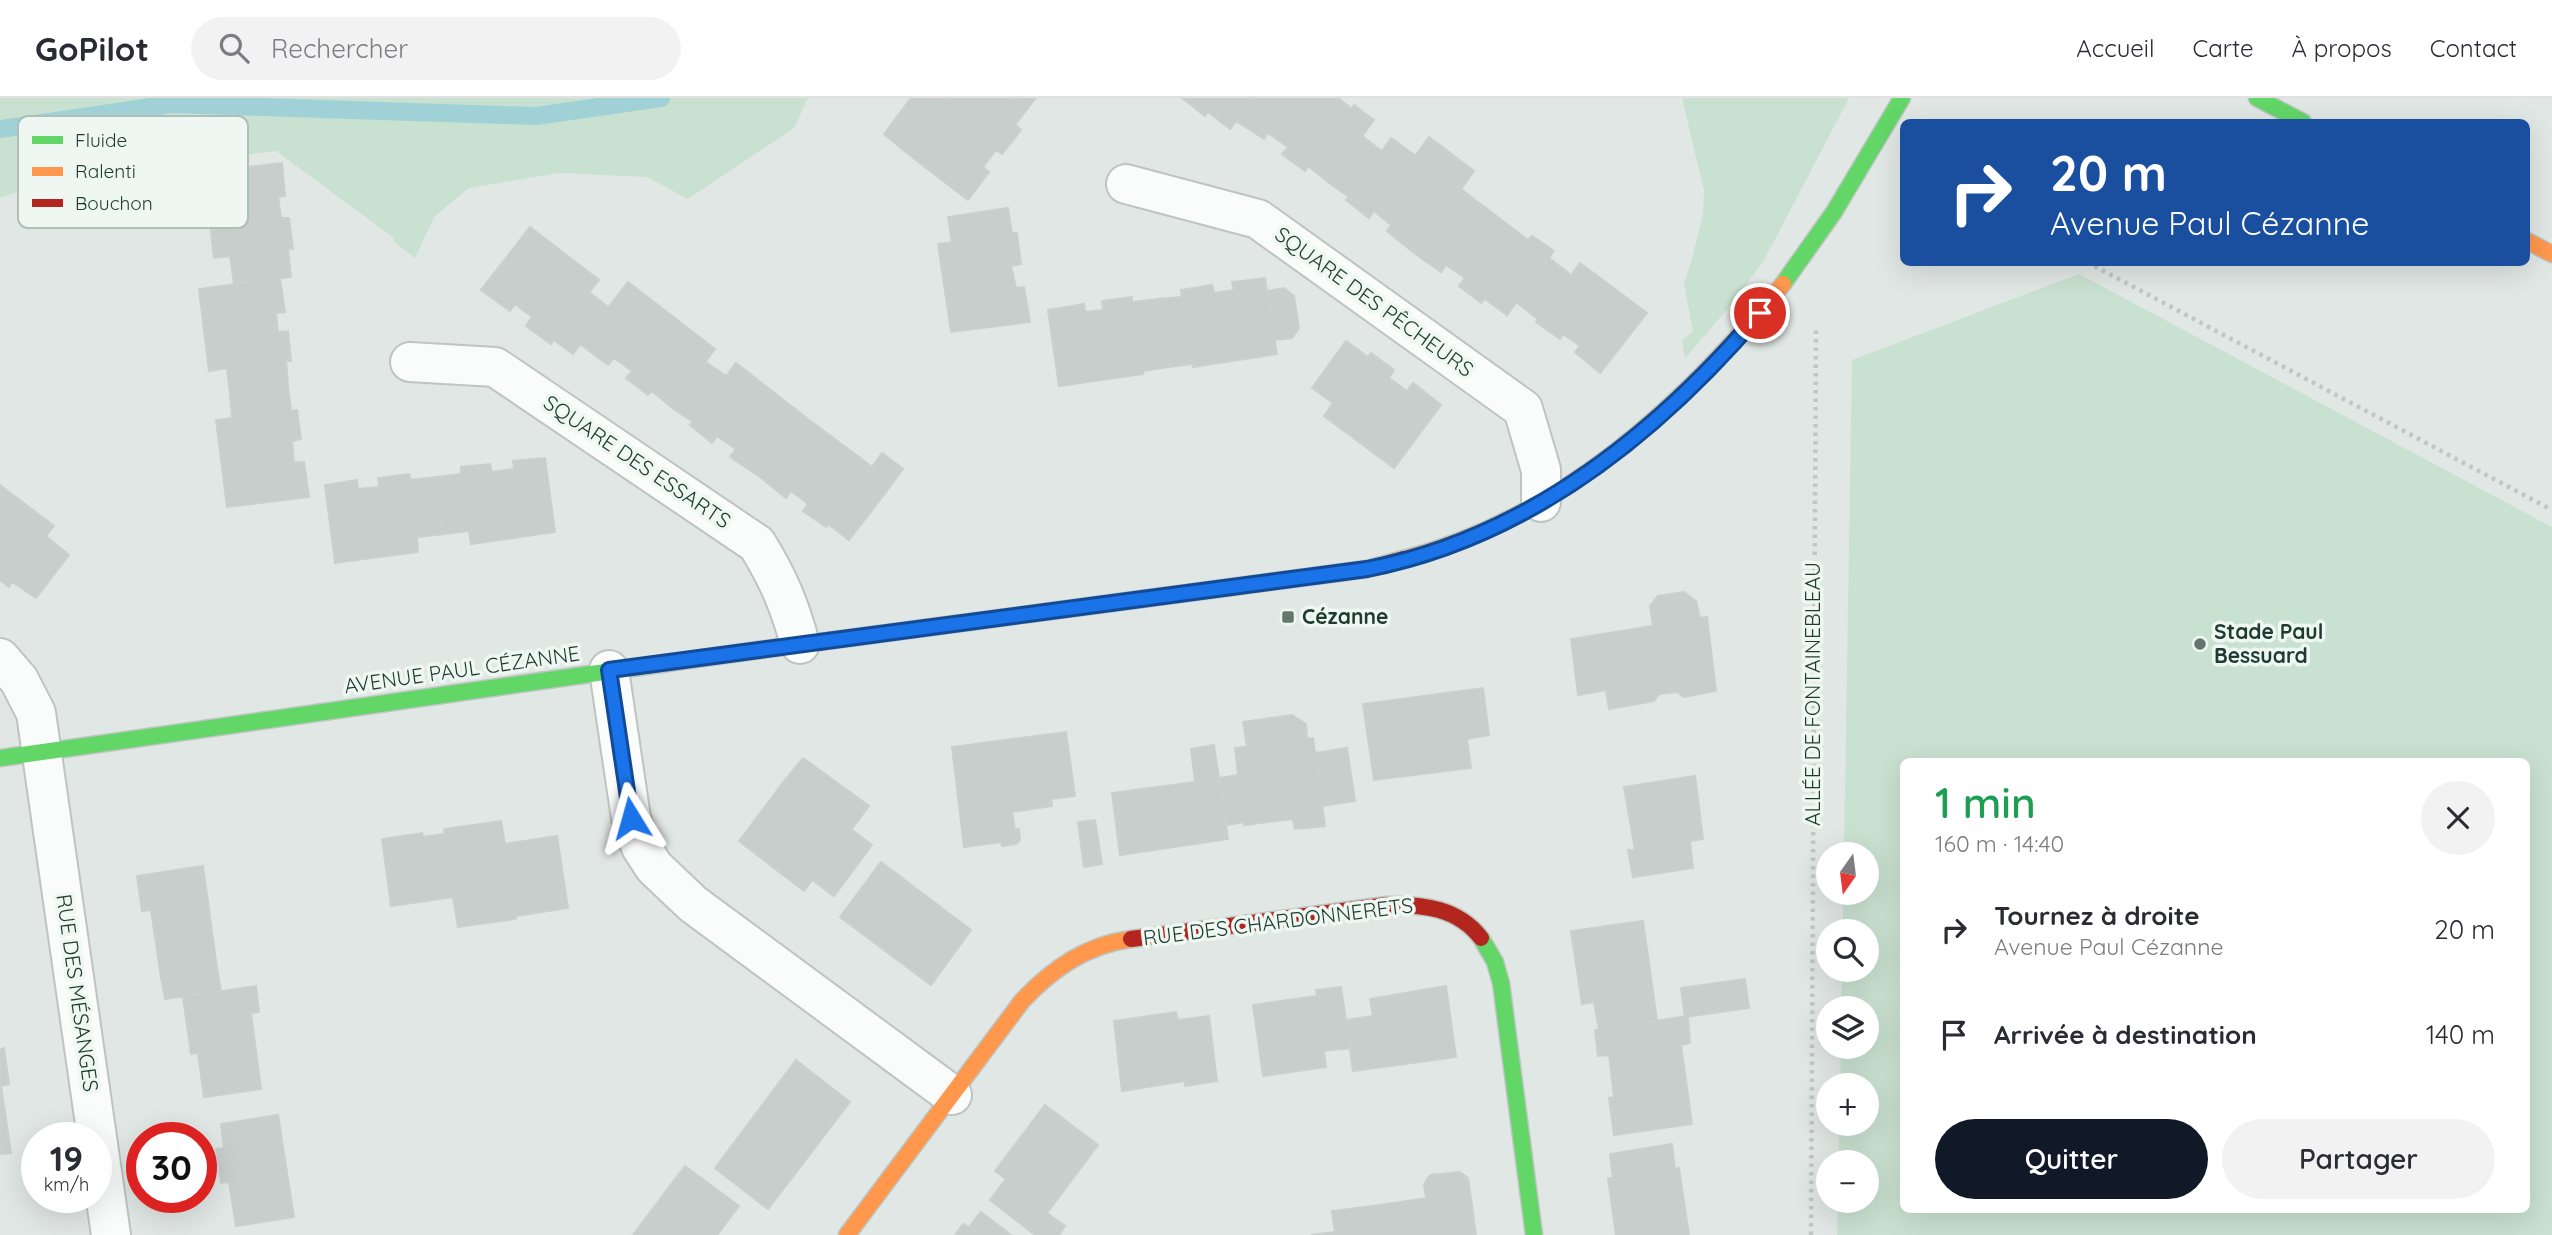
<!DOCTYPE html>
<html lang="fr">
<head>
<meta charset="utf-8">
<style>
	body { margin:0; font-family:Quicksand,sans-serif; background:#f2f2f3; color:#2b2b33; height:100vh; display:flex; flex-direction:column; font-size:26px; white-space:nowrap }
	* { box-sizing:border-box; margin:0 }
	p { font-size:23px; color:#7c7c81 }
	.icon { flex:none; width:38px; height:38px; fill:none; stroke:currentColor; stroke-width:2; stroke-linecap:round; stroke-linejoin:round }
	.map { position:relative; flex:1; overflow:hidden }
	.panel { position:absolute; left:1900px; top:660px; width:630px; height:455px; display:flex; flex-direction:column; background:#fff; border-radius:10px; box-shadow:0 7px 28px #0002 }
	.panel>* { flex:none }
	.guide { position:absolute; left:1900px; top:21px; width:630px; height:147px; border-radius:10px; box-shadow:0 7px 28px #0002; background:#1a4fa0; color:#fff; overflow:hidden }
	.needle { width:46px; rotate:194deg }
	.fabs { position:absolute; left:1816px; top:744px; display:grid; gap:14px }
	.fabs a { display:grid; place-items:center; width:63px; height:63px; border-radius:50%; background:#fff; box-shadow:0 7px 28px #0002; font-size:35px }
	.speed { position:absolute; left:21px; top:1024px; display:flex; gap:14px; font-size:35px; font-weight:700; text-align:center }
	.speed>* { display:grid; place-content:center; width:91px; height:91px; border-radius:50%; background:#fff; box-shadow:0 7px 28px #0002; line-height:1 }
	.speed small { font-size:18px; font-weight:400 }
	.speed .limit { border:10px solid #d22; background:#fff; color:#111 }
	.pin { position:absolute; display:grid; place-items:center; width:60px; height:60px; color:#fff; margin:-30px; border:4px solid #fff; border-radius:50%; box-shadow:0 2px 7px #0007 }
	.me { position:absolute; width:77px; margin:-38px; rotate:352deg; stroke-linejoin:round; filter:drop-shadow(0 0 5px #0008) }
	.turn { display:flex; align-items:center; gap:24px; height:147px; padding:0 35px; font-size:32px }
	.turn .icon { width:91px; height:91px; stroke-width:2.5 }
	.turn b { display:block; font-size:49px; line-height:60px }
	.round { display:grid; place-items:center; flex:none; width:74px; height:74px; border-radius:37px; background:#f2f2f3 }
	.head { display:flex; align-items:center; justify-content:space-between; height:119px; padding:0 35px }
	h1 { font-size:42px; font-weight:600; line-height:52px; color:#1e9e55 }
	.action { display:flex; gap:14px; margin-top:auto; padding:14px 35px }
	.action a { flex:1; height:80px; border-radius:42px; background:#111827; color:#fff; font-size:28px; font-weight:600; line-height:80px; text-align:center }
	.action a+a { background:#f2f2f3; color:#2b2b33 }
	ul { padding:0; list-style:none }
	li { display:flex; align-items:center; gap:21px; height:105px; padding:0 35px }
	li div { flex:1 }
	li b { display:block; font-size:26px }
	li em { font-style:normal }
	header { display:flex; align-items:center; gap:42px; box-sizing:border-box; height:98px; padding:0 35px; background:#fff; border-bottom:2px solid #e1e1e2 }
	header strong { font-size:33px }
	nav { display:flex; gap:38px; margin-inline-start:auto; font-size:24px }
	.search { width:490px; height:63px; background:#f2f2f3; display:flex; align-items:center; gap:18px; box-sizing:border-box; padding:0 24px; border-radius:38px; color:#7c7c81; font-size:26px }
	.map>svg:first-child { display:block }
	.green { fill:#c9e1d0; fill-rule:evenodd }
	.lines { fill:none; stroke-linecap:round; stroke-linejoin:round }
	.stream { stroke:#a0d1d7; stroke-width:18 }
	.building { fill:#c8cecb; stroke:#c9d0cd; stroke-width:2 }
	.street-casing { stroke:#bec4c1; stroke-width:42 }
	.fast-casing { stroke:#bdc5c1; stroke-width:19 }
	.slow-casing { stroke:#bdc5c1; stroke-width:19 }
	.jam-casing { stroke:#bdc5c1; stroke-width:19 }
	.path { stroke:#bfc7c5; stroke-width:4.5; stroke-dasharray:3.5 5; stroke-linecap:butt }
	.street { stroke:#fafbfb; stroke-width:38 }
	.fast { stroke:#63d668; stroke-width:16 }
	.slow { stroke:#ff974d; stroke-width:16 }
	.jam { stroke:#b3261e; stroke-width:16 }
	.route-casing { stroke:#114b97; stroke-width:18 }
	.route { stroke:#1a73e8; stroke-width:12 }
	.poi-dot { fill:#637770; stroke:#eef7f2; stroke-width:2.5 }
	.labels { text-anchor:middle; stroke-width:7; stroke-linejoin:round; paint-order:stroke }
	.street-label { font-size:21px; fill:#1f3a32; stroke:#eef7f2 }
	.poi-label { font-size:21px; font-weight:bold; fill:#1f3a32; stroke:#eef7f2; text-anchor:start }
	.key { fill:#eef7f2; stroke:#b0beb8; stroke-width:2 }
	.key-label { font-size:19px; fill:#1f3a32 }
</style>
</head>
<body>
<header>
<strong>GoPilot</strong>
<div class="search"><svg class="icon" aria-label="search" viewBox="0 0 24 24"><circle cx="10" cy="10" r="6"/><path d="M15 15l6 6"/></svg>Rechercher</div>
<nav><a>Accueil</a><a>Carte</a><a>À propos</a><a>Contact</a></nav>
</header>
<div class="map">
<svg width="2552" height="1137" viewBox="0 0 2552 1137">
	<rect width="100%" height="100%" fill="#e1e7e4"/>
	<g class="green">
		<path d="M 0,0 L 808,0 L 794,30 L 688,101 L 647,79 L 559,75 L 469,90 L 434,119 L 415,160 L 393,143 L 394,140 L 276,53 L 42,85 L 0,100 Z"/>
		<path d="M 1682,0 L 1849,0 L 1763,164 L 1730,208 L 1685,260 L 1682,243 L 1693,233 L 1684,186 L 1692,161 L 1703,115 L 1704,93 Z"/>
		<path d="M 2079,176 L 2552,429 L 2552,1137 L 1837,1137 L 1838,1103 L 1867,1102 L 1867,1064 L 1839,1064 L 1839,1026 L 1867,1026 L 1867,987 L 1840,987 L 1841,949 L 1867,948 L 1867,910 L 1841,910 L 1842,872 L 1867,872 L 1867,833 L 1843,833 L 1843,795 L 1867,794 L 1867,756 L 1844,756 L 1852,262 ZM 2527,663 L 2527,1111 L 1904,1111 L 1904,663 Z"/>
	</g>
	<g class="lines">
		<path class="stream" d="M 0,31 L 171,6 L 536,18 L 661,0"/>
	</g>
	<g class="building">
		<path d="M 911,0 L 948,0 L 907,55 L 884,36 Z"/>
		<path d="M 948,0 L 1014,0 L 1028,10 L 1015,27 L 1021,32 L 1002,56 L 996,52 L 983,69 L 989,74 L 968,102 L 907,55 Z"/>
		<path d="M 1014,0 L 1036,0 L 1028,10 Z"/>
		<path d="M 1182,0 L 1253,0 L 1230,31 L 1208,14 L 1205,18 Z"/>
		<path d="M 1253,0 L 1338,0 L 1352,11 L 1354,7 L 1374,22 L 1328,84 L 1308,68 L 1305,73 L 1282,56 L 1288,49 L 1268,35 L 1264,41 L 1236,23 Z"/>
		<path d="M 1362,38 L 1382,53 L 1391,40 L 1461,91 L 1413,154 L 1387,133 L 1391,127 L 1374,113 L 1369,120 L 1346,102 L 1349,99 L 1328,84 Z"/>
		<path d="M 1429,39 L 1474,73 L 1461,91 L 1415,58 Z"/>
		<path d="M 282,65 L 285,98 L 278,99 L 281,120 L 289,120 L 293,151 L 288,150 L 291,179 L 234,186 L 230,158 L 214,160 L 204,74 Z"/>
		<path d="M 1461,91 L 1528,142 L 1532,138 L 1554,153 L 1507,217 L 1485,201 L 1481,205 L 1459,188 L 1465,180 L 1446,167 L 1441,174 L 1413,154 Z"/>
		<path d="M 1008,110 L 1012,135 L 1017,135 L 1021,166 L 1011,168 L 1016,190 L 1024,189 L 1030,224 L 951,234 L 938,146 L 952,144 L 948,119 Z"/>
		<path d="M 530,129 L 599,182 L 589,194 L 608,209 L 573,256 L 554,242 L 551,246 L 526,228 L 532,219 L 515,206 L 510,213 L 481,192 Z"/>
		<path d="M 1549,160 L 1571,177 L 1580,165 L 1647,215 L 1600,275 L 1575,254 L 1580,248 L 1563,236 L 1560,241 L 1536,224 L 1538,221 L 1516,204 Z"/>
		<path d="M 280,180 L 285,214 L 276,215 L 278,234 L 288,233 L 291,263 L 286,263 L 288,288 L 230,296 L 227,270 L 209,273 L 199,191 Z"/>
		<path d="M 1265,180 L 1277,256 L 1193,269 L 1190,249 L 1166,252 L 1158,201 L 1182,199 L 1181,192 L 1212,187 L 1214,195 L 1234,192 L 1232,184 Z"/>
		<path d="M 628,184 L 715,251 L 671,309 L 652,293 L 648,297 L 626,280 L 632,273 L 614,260 L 608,267 L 580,246 Z"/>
		<path d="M 1284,190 L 1294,198 L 1299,230 L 1292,240 L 1275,242 L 1267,193 Z"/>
		<path d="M 1132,199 L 1132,204 L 1158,201 L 1166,252 L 1139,256 L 1143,276 L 1059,288 L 1048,212 L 1084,206 L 1085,214 L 1103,212 L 1102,203 Z"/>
		<path d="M 1346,243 L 1368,259 L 1371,255 L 1394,272 L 1389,280 L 1407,293 L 1413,285 L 1441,307 L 1394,370 L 1324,318 L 1333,305 L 1312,290 Z"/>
		<path d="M 1190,249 L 1193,266 L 1169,269 L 1166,252 Z"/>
		<path d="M 1166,252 L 1169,269 L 1142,273 L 1139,256 Z"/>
		<path d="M 706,264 L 726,278 L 736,265 L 804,318 L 760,379 L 730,359 L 736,351 L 717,338 L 712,345 L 690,327 L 693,324 L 671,309 Z"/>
		<path d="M 288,288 L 291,313 L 297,312 L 301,341 L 292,343 L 294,365 L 304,364 L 309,399 L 227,409 L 216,322 L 232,320 L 230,296 Z"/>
		<path d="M 804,318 L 871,368 L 863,381 L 883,398 L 849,442 L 828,426 L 826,429 L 803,413 L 808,406 L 791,393 L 786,400 L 760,379 Z"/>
		<path d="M 882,355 L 903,371 L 883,398 L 863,381 Z"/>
		<path d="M 545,360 L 555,434 L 471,446 L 469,433 L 444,436 L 436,379 L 461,376 L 461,369 L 490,366 L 492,374 L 514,371 L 513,363 Z"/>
		<path d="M 409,376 L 411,382 L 436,379 L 444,436 L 417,439 L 418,454 L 335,465 L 325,387 L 357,382 L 358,391 L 379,389 L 378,380 Z"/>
		<path d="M 0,387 L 54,428 L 46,438 L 69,457 L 36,500 L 12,484 L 9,489 L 0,482 Z"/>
		<path d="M 1684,494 L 1696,503 L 1700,520 L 1707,519 L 1716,593 L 1684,599 L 1677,594 L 1659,596 L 1654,603 L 1609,611 L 1606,592 L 1578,597 L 1571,541 L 1653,528 L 1650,508 L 1658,498 Z"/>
		<path d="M 1483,590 L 1489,637 L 1467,641 L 1471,670 L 1374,682 L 1363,606 Z"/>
		<path d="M 1292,617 L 1306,626 L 1307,641 L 1247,649 L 1243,624 Z"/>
		<path d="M 1066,634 L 1075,698 L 1051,701 L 1052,708 L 1012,714 L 1015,732 L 1019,731 L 1020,742 L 1016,746 L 1002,748 L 1001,744 L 964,749 L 952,649 Z"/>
		<path d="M 1313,640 L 1325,728 L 1295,731 L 1293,721 L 1244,727 L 1244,724 L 1227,727 L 1219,680 L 1238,677 L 1235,650 Z"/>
		<path d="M 1214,647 L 1228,741 L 1120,757 L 1112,695 L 1195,684 L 1191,651 Z"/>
		<path d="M 1347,650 L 1355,703 L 1322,708 L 1315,655 Z"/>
		<path d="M 803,660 L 869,708 L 851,732 L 785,682 Z"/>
		<path d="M 1695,678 L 1703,741 L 1690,743 L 1693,770 L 1633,779 L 1628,752 L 1635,752 L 1624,689 Z"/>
		<path d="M 785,682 L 872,747 L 834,798 L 812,782 L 804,793 L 739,743 Z"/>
		<path d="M 1095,722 L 1102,766 L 1084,769 L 1078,724 Z"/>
		<path d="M 501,723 L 505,746 L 557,738 L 568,810 L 516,818 L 516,821 L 458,829 L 453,799 L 391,808 L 382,741 L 422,735 L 423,739 L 445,736 L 444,731 Z"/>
		<path d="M 881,764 L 971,832 L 931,887 L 840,819 Z"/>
		<path d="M 203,768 L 217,870 L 161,879 L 151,812 L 142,813 L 137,778 Z"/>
		<path d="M 1643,823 L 1657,922 L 1599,931 L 1594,904 L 1582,906 L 1571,833 Z"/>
		<path d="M 217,870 L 221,893 L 165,901 L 161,879 Z"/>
		<path d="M 1745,881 L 1749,910 L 1685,919 L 1681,890 Z"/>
		<path d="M 256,888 L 259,914 L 251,915 L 261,991 L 204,999 L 198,955 L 191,956 L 183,899 Z"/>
		<path d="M 1446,888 L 1456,959 L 1353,973 L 1346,922 L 1373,918 L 1370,901 Z"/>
		<path d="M 1341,889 L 1350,950 L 1324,953 L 1326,969 L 1263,978 L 1253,907 L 1317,898 L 1316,892 Z"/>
		<path d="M 1176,914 L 1178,922 L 1209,918 L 1217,983 L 1185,988 L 1185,983 L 1122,993 L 1114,923 Z"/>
		<path d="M 1688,918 L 1690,945 L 1681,947 L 1692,1026 L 1614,1037 L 1609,1000 L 1614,999 L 1609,957 L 1598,958 L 1595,932 Z"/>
		<path d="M 4,950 L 9,986 L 1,988 L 11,1055 L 0,1056 L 0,951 Z"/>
		<path d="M 796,962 L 850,1004 L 768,1111 L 715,1070 Z"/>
		<path d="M 1045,1007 L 1098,1047 L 1047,1115 L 1065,1128 L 1059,1137 L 1035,1137 L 990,1102 L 1006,1081 L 995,1073 Z"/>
		<path d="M 278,1017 L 294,1119 L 236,1128 L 229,1084 L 221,1085 L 216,1051 L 224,1050 L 221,1026 Z"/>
		<path d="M 1672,1046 L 1675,1071 L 1679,1070 L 1689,1137 L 1616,1137 L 1608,1080 L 1613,1080 L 1610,1056 Z"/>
		<path d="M 685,1068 L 739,1108 L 717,1137 L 633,1137 Z"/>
		<path d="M 1460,1074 L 1468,1080 L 1470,1094 L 1426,1100 L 1424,1086 L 1430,1077 Z"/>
		<path d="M 1470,1094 L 1476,1137 L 1377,1137 L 1372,1108 Z"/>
		<path d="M 1372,1108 L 1377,1137 L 1311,1137 L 1335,1134 L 1332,1113 Z"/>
		<path d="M 981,1114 L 1011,1137 L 980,1137 L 969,1129 Z"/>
		<path d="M 963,1126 L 969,1129 L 980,1137 L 955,1137 Z"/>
	</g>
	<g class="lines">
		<g class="street-casing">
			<g id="street">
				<path d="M 1126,86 L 1258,121 L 1523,311 L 1541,372 L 1541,404"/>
				<path d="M 410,264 L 495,269 L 757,446 C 778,480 790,508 800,546"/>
				<path d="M 0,560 L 19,582 L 36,615 L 111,1137"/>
				<path d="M 609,572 L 631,720 L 641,749 L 654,769 L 693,806 L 952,997"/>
			</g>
		</g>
		<g class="fast-casing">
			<g id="fast">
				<path d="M 2257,0 L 2303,24"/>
				<path d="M 1783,186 L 1834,114 L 1902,0"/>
				<path d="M 0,660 L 759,552"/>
				<path d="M 1481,840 L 1495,864 L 1501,885 L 1534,1137"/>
			</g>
		</g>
		<g class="slow-casing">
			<g id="slow">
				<path d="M 2527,143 L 2552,156"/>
				<path d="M 1404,461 C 1561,420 1683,309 1783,186"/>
				<path d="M 759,552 L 1142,501"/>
				<path d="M 847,1137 L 1022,903 C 1052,871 1086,847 1131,841"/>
			</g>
		</g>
		<g class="jam-casing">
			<g id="jam">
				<path d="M 1142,501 L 1367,471 L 1404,461"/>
				<path d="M 1131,841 L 1387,807 C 1423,806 1458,810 1481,840"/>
			</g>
		</g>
		<g class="path">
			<path d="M 2087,164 L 2552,412"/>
			<path d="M 1811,1137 L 1816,228"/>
		</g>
		<use href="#street" class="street"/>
		<use href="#fast" class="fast"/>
		<use href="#slow" class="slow"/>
		<use href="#jam" class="jam"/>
	</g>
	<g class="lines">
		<g class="route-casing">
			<path id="route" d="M 631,720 L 609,572 L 1367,471 C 1527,440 1657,336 1760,215"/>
		</g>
		<use href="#route" class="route"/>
	</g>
	<g class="poi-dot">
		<rect x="1281" y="512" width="14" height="14" rx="3.5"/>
		<circle cx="2200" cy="546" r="7"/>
	</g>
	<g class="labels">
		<g class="street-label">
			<text transform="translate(1374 204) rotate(36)" y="7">SQUARE DES PÊCHEURS</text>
			<text transform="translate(637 364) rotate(34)" y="7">SQUARE DES ESSARTS</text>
			<text transform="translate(462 572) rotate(-8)" y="7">AVENUE PAUL CÉZANNE</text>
			<text transform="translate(1813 596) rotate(-90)" y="7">ALLÉE DE FONTAINEBLEAU</text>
			<text transform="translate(1278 824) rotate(-7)" y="7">RUE DES CHARDONNERETS</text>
			<text transform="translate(77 895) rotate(82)" y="7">RUE DES MÉSANGES</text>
		</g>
		<g class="poi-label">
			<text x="1302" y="526">Cézanne</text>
			<text x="2214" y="541">Stade Paul<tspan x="2214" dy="24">Bessuard</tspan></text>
		</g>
	</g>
	<rect x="18" y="18" width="230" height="112" rx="10" class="key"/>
	<rect x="32" y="38" width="31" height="8" fill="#63d668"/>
	<rect x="32" y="69" width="31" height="9" fill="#ff974d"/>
	<rect x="32" y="101" width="31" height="8" fill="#b3261e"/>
	<g class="key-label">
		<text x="75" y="49">Fluide</text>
		<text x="75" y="80">Ralenti</text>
		<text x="75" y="112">Bouchon</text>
	</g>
</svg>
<div class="fabs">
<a><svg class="needle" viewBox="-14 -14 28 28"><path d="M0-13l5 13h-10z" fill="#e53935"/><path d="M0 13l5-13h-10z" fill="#7c7c81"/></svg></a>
<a><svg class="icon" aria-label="search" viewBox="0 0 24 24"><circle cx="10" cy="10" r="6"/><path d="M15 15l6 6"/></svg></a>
<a><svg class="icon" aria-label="layers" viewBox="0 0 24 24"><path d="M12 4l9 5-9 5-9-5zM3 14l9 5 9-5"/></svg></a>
<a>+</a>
<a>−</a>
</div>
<div class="speed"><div>19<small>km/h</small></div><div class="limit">30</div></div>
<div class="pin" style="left:1760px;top:215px;background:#d93025"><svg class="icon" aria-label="arrive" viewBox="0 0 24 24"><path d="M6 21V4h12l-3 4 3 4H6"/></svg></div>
<svg class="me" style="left:631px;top:720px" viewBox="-20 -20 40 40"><path d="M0-17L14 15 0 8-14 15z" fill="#1a73e8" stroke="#fff" stroke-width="4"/></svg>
<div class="guide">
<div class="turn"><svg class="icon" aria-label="right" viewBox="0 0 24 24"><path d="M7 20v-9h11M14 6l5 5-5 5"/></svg><div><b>20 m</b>Avenue Paul Cézanne</div></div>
</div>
<section class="panel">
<div class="head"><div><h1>1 min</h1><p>160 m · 14:40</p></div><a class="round"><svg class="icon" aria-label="close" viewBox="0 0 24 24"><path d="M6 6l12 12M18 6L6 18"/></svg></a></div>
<ul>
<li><svg class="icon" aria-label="right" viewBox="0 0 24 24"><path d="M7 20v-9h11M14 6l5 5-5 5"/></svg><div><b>Tournez à droite</b><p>Avenue Paul Cézanne</p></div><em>20 m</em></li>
<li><svg class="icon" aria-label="arrive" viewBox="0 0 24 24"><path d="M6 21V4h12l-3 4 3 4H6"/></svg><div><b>Arrivée à destination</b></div><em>140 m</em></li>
</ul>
<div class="action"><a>Quitter</a><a>Partager</a></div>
</section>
</div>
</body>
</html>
